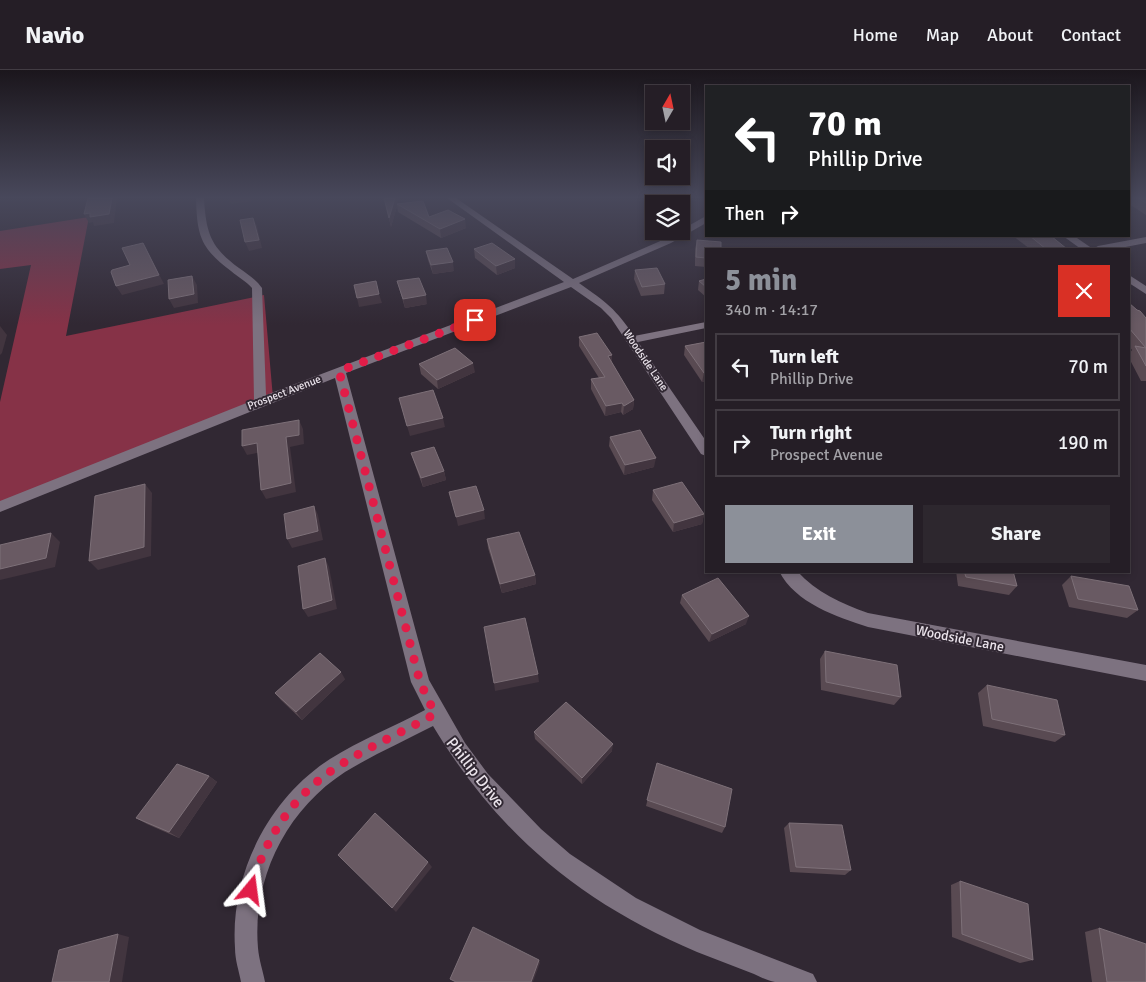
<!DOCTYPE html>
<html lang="en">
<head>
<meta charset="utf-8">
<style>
	body { margin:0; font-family:Signika,sans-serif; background:#2d272e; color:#f1f3f6; height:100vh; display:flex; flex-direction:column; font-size:19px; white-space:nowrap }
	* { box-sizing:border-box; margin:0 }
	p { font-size:16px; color:#a3a2a7 }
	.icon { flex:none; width:28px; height:28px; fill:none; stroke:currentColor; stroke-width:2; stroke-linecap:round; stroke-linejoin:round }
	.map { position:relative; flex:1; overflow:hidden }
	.details { position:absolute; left:705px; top:178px; width:425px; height:325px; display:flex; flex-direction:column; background:#251e26; border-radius:0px; box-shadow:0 2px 8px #0003,0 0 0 1px #423c43 }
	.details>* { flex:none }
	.banner { position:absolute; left:705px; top:15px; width:425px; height:152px; border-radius:0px; box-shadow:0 2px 8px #0003,0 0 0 1px #423c43; background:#202124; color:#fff; overflow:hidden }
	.needle { width:32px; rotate:9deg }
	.fabs { position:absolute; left:645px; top:15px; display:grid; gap:10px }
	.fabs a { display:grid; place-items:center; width:45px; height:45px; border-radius:0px; background:#251e26; box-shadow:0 2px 8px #0003,0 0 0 1px #423c43; font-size:25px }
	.pin { position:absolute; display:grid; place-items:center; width:42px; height:42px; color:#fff; margin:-21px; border-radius:10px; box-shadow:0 2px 8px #0006 }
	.me { position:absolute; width:55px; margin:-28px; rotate:16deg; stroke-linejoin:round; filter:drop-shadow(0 0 4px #0008) }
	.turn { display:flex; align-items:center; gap:18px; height:105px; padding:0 20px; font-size:22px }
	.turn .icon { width:65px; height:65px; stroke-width:2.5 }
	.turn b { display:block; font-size:35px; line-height:42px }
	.then { display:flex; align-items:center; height:48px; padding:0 20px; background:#0003; gap:10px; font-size:19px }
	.round { display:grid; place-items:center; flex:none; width:52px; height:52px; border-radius:0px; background:#2d272e }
	.head { display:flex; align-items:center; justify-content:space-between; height:85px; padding:0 20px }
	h1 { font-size:30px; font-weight:800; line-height:38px; color:#8c9099 }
	.button { display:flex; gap:10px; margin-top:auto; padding:10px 20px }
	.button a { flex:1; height:58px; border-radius:0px; background:#8c9099; color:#fff; font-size:20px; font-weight:800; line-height:58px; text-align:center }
	.button a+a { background:#2d272e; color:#f1f3f6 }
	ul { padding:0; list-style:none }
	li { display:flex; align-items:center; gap:15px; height:68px; margin:0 10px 8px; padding:0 10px; border:2px solid #423c43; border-radius:0px }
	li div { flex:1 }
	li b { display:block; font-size:19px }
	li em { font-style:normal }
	header { display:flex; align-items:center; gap:30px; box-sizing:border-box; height:70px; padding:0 25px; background:#251e26; border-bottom:1px solid #423c43 }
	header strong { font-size:24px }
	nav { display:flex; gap:28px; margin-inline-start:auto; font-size:18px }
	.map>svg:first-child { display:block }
	.green { fill:#863247 }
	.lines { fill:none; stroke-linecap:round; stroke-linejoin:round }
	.minor { fill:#7d7280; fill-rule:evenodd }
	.wall { fill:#594a52 }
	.shaded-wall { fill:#42353f }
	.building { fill:#695a63; stroke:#7d7078 }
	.route { stroke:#e11d48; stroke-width:9; stroke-dasharray:0 16.2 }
	.labels { text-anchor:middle; stroke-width:4; stroke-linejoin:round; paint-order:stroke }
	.far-street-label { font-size:11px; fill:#eae3eb; stroke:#312833 }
	.street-label { font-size:14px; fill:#eae3eb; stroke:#312833 }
	.near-street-label { font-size:16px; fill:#eae3eb; stroke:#312833 }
</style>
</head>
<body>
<header>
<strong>Navio</strong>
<nav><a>Home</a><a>Map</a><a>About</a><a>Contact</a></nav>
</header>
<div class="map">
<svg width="1146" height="912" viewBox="0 0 1146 912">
	<rect width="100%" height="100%" fill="#312833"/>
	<path class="green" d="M 89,147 L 66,266 L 264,225 L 273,328 L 0,441 L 0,332 L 31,195 L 0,199 L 0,161 Z"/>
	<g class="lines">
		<g class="minor">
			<path d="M 196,128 L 204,128 C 206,162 210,177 239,198 C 247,204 256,209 262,218 L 266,325 L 564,212 L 447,128 L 456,128 L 573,209 L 665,169 L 706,146 L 706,153 L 671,173 L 579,213 C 606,232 616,239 634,266 L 706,252 L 706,258 L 638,272 L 706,371 L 706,386 L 701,384 L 611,248 L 601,238 L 571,217 L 346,303 L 429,610 L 465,673 L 488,704 L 541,759 L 570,784 L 636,828 L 700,860 L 813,904 L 817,912 C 803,912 789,912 775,912 C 768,911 760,907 754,904 C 735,897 716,889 697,882 C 581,833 498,764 433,656 C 404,671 373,685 345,702 C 286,740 252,809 258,878 C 259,890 263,901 265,912 L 241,912 C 239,901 235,890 235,878 C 230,805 268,729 330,689 C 360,670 393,657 425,640 L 411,612 L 335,308 L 0,442 L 0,431 L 254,330 L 252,218 C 246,211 238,207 231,201 C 200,178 197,165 196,128 Z"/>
			<path d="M 1063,166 L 1074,166 L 1093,179 L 1081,179 Z"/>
			<path d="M 1146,167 L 1146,173 L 1115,179 L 1093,179 L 1098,176 Z"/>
			<path d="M 1129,205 L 1146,216 L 1146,224 L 1129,213 Z"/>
			<path d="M 779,501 L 797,501 C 816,522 842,534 868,543 L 1146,595 L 1146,611 L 868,557 C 837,547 795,533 779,501 Z"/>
		</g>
	</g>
	<g class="wall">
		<path d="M 384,128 L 429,147 L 466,158 L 441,168 L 398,142 L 397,136 L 391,157 Z"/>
		<path d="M 1132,128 L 1146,128 L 1146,145 L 1129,134 L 1129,132 Z"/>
		<path d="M 1013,166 L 1051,166 L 1067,179 L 1030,179 Z"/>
		<path d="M 697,170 L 706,179 L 706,197 L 695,196 L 695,179 Z"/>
		<path d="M 474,179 L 515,198 L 497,205 L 475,188 Z"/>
		<path d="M 426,181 L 454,201 L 433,204 L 428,190 Z"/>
		<path d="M 635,200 L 665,214 L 664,224 L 641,226 L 634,209 Z"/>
		<path d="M 706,209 L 706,227 L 698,220 L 699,211 Z"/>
		<path d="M 397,211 L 427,234 L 405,238 Z"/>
		<path d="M 1129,233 L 1146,248 L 1146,311 L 1141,311 L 1129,288 L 1129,284 L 1132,280 L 1129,276 Z"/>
		<path d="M 579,267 L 612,293 L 634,330 L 633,339 L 623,345 L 621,342 L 605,346 L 591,319 L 591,309 L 599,308 L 579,276 Z"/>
		<path d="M 706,272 L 706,311 L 702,312 L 684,285 L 685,276 Z"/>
		<path d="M 419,294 L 475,302 L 438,319 L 421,304 Z"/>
		<path d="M 610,367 L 654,397 L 624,405 L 609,376 Z"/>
		<path d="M 411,383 L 444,401 L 446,410 L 423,417 L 414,392 Z"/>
		<path d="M 653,420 L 704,444 L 702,454 L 673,462 L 652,430 Z"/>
		<path d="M 487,469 L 535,505 L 536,514 L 502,523 L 488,478 Z"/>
		<path d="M 956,501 L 1013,501 L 1017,516 L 1009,525 L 958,516 Z"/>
		<path d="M 1071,506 L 1138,540 L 1127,548 L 1069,537 L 1062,515 Z"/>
		<path d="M 682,525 L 746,554 L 709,572 L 680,533 Z"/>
		<path d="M 825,581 L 901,627 L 894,635 L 821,620 L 820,589 Z"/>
		<path d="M 345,609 L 302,650 L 281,630 L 275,623 Z"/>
		<path d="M 987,615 L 1065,665 L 1055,672 L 983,656 L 978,623 Z"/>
		<path d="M 534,662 L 612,681 L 582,714 L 535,669 Z"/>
		<path d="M 657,693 L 725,757 L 722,763 L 646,736 Z"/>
		<path d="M 209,706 L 217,712 L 179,768 L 147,754 L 136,748 Z"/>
		<path d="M 789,753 L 851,800 L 845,805 L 790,802 L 784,758 Z"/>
		<path d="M 960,811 L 1033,890 L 1020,893 L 952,867 L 951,815 Z"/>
		<path d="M 1099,858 L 1146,912 L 1092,912 L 1085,862 Z"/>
	</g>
	<g class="shaded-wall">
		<path d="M 112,128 L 117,128 L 114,153 L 94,156 L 93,152 L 89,153 L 84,144 Z"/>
		<path d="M 229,128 L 251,128 L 252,131 L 231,134 Z"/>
		<path d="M 395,128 L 399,128 L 397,134 L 397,136 L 391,157 L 389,148 Z"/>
		<path d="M 253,148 L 257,156 L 262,178 L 249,181 L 245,172 Z"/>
		<path d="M 465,149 L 466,158 L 441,168 L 440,159 Z"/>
		<path d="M 143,173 L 164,214 L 122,225 L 116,216 L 159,205 Z"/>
		<path d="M 515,189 L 515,198 L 497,205 L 496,196 Z"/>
		<path d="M 453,192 L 454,201 L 433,204 L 431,195 Z"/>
		<path d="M 192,206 L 197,215 L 198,233 L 174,238 L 169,229 Z"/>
		<path d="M 379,224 L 382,233 L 359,237 L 357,228 Z"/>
		<path d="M 426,225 L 427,234 L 405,238 L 403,229 Z"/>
		<path d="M 0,256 L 7,265 L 2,283 L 0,285 Z"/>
		<path d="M 612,285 L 612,295 L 608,286 Z"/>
		<path d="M 473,293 L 475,302 L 438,319 L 437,310 Z"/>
		<path d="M 706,302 L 706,311 L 702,312 L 704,303 Z"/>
		<path d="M 634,330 L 633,339 L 623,345 L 624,336 Z"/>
		<path d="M 622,333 L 621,342 L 605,346 L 606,336 Z"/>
		<path d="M 443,348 L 445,357 L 410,366 L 407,356 Z"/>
		<path d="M 299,350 L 303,359 L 304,374 L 290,377 L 296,422 L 266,429 L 261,420 L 286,367 Z"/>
		<path d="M 257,373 L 262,382 L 247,385 L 242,376 Z"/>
		<path d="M 656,388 L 654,397 L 624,405 L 625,395 Z"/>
		<path d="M 444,401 L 446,410 L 423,417 L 421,408 Z"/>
		<path d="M 145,414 L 152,423 L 151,486 L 98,500 L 89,491 Z"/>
		<path d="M 314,436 L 318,445 L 323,470 L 292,478 L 287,469 Z"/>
		<path d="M 484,440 L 485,449 L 458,456 L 456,447 Z"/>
		<path d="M 704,444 L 702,454 L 673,462 L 674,453 Z"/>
		<path d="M 51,463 L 60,472 L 55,497 L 0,510 L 0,499 Z"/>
		<path d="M 325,488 L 329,497 L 337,539 L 308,547 L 303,539 Z"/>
		<path d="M 535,505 L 536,514 L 502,523 L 500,514 Z"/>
		<path d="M 749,546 L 746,554 L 709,572 L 712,564 Z"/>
		<path d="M 341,602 L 345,609 L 302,650 L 296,642 Z"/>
		<path d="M 538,604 L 539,612 L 495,621 L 494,613 Z"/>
		<path d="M 613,674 L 612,681 L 582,714 L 582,708 Z"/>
		<path d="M 209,706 L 217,712 L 179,768 L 169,762 Z"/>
		<path d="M 428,792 L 432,797 L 396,842 L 392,838 Z"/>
		<path d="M 118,864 L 129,867 L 122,912 L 109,912 Z"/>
		<path d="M 539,890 L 540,893 L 533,912 L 531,912 Z"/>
	</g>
	<g class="building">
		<path d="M 88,128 L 112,128 L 109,144 L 90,147 L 90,143 L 84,144 Z"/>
		<path d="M 384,128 L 395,128 L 389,148 Z"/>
		<path d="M 1138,128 L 1146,128 L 1146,133 Z"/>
		<path d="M 423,131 L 429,147 L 448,140 L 465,149 L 440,159 L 397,134 Z"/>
		<path d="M 253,148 L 259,170 L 245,172 L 240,150 Z"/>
		<path d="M 1030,166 L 1051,166 L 1067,179 L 1046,179 Z"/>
		<path d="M 697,170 L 721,172 L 721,179 L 706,179 L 706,188 L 696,187 Z"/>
		<path d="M 143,173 L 159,205 L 116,216 L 111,202 L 112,200 L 130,195 L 122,178 Z"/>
		<path d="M 492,173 L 515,189 L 496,196 L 474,179 Z"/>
		<path d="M 447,178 L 453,192 L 431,195 L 426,181 Z"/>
		<path d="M 657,198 L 665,214 L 642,217 L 635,200 Z"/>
		<path d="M 192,206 L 194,224 L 169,229 L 168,210 Z"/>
		<path d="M 419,208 L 426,225 L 403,229 L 397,211 Z"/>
		<path d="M 706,209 L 706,217 L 699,211 Z"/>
		<path d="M 376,211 L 379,224 L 357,228 L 354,215 Z"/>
		<path d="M 1129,233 L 1137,240 L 1140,241 L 1146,248 L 1146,296 L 1135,276 L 1146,278 L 1129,258 Z"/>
		<path d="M 597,263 L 612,285 L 608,286 L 634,330 L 624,336 L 622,333 L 606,336 L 591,309 L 605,307 L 579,267 Z"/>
		<path d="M 706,272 L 706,302 L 704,303 L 685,276 Z"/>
		<path d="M 455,278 L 473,293 L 437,310 L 419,294 Z"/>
		<path d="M 433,320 L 443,348 L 407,356 L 399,328 Z"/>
		<path d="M 299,350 L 299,365 L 286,367 L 291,413 L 261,420 L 257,373 L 242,376 L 242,360 Z"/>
		<path d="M 640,360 L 656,388 L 625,395 L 610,367 Z"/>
		<path d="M 434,377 L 444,401 L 421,408 L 411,383 Z"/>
		<path d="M 682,412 L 704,444 L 674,453 L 653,420 Z"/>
		<path d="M 145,414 L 144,477 L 89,491 L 95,426 Z"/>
		<path d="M 476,416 L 484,440 L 456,447 L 449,422 Z"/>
		<path d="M 314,436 L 318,461 L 287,469 L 284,444 Z"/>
		<path d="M 519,462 L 535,505 L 500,514 L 487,469 Z"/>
		<path d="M 51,463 L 46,488 L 0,499 L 0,475 Z"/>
		<path d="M 325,488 L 332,530 L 303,539 L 298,496 Z"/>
		<path d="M 964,501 L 1013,501 L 1017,516 L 966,507 Z"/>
		<path d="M 1071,506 L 1129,516 L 1138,540 L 1078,529 Z"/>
		<path d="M 718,508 L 749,546 L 712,564 L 682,525 Z"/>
		<path d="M 525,548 L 538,604 L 494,613 L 484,557 Z"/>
		<path d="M 825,581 L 897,595 L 901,627 L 826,612 Z"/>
		<path d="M 320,583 L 341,602 L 296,642 L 275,623 Z"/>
		<path d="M 987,615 L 1057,630 L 1065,665 L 992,649 Z"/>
		<path d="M 566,632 L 613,674 L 582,708 L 534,662 Z"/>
		<path d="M 657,693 L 732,719 L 725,757 L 647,730 Z"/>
		<path d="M 177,694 L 209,706 L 169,762 L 136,748 Z"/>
		<path d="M 375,743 L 428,792 L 392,838 L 338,785 Z"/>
		<path d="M 789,753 L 842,755 L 851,800 L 796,797 Z"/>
		<path d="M 960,811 L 1028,834 L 1033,890 L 962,864 Z"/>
		<path d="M 473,857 L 539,890 L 531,912 L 456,912 L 450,909 Z"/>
		<path d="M 1099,858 L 1146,874 L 1146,912 L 1107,912 Z"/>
		<path d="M 118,864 L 109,912 L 52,912 L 59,880 Z"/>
	</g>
	<linearGradient id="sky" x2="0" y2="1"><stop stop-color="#1b161c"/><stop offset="0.5" stop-color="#48485b"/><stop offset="1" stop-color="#48485b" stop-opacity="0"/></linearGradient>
	<rect width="1146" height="255" fill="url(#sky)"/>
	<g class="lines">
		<path class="route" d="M 251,820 C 263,771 293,725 337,697 C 368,677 403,662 435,644 L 420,612 L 339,301 L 475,250"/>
	</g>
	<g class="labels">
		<g class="far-street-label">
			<text transform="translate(646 290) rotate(56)" y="4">Woodside Lane</text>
			<text transform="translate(284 322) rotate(-21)" y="4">Prospect Avenue</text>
		</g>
		<g class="street-label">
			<text transform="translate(960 568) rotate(11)" y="5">Woodside Lane</text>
		</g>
		<g class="near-street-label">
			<text transform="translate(476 702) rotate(52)" y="6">Phillip Drive</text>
		</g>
	</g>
</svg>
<div class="fabs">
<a><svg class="needle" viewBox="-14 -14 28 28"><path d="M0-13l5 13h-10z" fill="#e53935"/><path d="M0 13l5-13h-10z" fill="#a3a2a7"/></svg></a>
<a><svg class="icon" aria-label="sound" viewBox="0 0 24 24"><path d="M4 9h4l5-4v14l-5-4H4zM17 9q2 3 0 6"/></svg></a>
<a><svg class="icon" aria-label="layers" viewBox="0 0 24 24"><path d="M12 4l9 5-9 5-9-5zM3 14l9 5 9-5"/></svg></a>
</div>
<div class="pin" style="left:475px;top:250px;background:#d93025"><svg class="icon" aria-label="arrive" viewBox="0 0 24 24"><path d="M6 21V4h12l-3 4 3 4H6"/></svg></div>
<svg class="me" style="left:251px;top:820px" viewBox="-20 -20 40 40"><path d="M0-17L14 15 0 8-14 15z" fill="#e11d48" stroke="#fff" stroke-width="4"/></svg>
<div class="banner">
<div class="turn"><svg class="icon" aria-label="left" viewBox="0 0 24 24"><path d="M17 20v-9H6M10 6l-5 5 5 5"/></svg><div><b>70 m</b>Phillip Drive</div></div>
<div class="then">Then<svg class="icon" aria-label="right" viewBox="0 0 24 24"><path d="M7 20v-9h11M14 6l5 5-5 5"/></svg></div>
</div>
<section class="details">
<div class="head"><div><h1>5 min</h1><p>340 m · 14:17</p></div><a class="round" style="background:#d93025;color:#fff"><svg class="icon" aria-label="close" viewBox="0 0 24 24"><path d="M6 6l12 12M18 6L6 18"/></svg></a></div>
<ul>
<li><svg class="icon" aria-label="left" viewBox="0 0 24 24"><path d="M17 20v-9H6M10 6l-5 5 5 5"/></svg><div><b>Turn left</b><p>Phillip Drive</p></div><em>70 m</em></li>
<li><svg class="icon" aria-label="right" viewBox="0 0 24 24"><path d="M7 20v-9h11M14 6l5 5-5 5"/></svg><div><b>Turn right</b><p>Prospect Avenue</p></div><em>190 m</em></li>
</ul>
<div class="button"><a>Exit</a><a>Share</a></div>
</section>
</div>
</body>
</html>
